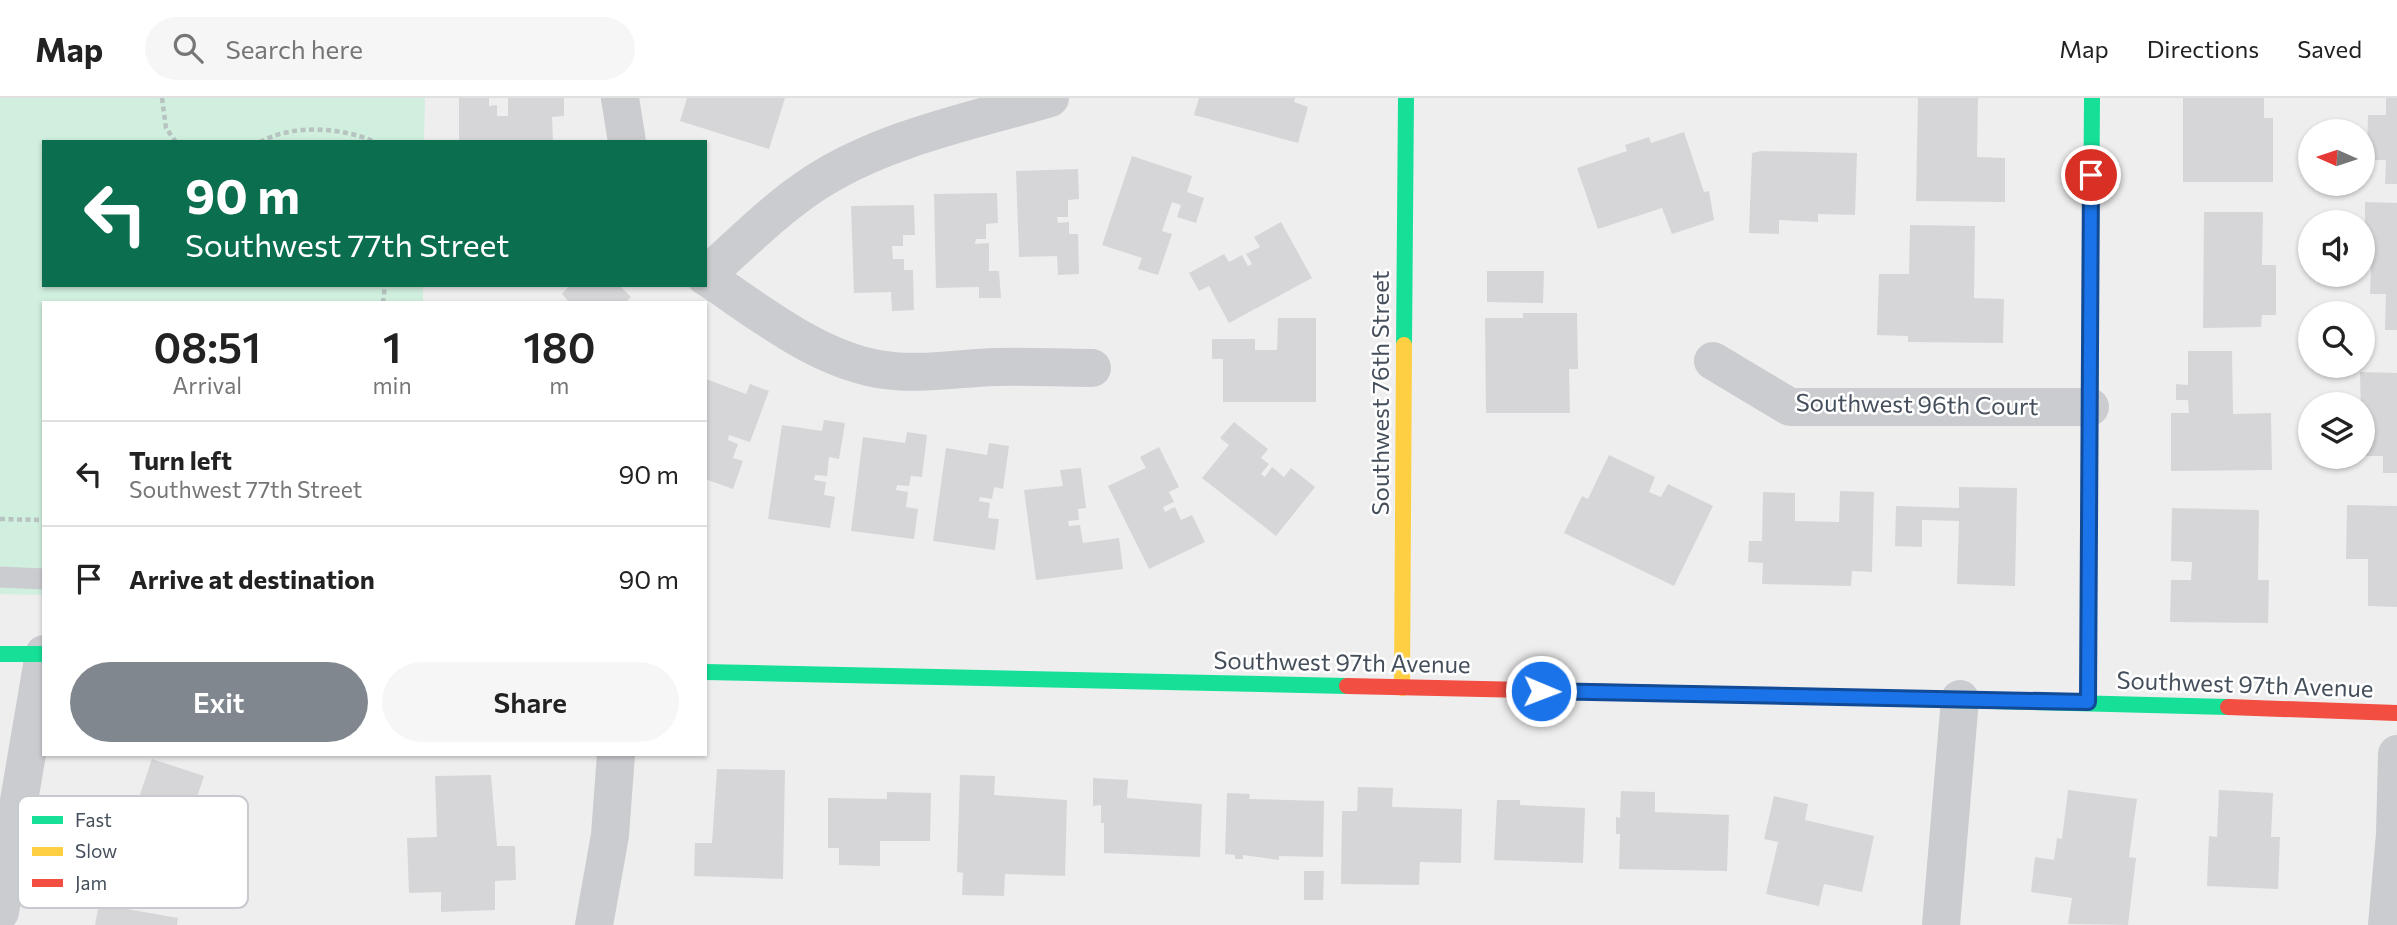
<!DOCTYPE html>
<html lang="en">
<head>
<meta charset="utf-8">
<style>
	body { margin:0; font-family:Commissioner,sans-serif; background:#f6f6f6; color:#222; height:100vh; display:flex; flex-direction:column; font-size:26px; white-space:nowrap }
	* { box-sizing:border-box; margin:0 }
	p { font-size:23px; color:#767676 }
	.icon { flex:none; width:38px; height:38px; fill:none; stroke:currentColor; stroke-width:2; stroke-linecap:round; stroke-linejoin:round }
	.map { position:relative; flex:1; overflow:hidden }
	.side { position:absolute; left:42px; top:203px; width:665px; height:455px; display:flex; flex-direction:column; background:#fff; border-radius:0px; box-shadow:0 2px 5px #0004 }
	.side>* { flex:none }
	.hud { position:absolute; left:42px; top:42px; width:665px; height:147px; border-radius:0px; box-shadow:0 2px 5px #0004; background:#0b6e4f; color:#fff; overflow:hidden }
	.needle { width:46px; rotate:273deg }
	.buttons { position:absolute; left:2298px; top:21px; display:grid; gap:14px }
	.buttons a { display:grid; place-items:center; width:77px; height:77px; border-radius:50%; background:#fff; box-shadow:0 2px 5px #0004; font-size:35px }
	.pin { position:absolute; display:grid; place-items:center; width:60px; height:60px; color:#fff; margin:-30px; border:4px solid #fff; border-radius:50%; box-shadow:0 2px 7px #0007 }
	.me { position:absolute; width:77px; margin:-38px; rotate:91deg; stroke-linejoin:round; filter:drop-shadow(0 0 5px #0008) }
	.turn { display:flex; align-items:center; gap:24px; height:147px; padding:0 28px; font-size:32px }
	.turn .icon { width:91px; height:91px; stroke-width:2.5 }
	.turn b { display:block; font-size:49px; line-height:60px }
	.eta { display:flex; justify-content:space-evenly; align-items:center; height:119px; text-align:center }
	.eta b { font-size:42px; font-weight:600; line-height:49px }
	.action { display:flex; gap:14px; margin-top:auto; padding:14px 28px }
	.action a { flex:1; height:80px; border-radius:42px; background:#80878e; color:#fff; font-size:28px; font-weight:600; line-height:80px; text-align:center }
	.action a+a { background:#f6f6f6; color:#222 }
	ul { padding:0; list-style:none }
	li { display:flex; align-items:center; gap:21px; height:105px; padding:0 28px; border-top:2px solid #e0e0e0 }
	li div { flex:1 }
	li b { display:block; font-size:26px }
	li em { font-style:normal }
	header { display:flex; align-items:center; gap:42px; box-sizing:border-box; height:98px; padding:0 35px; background:#fff; border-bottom:2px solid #e0e0e0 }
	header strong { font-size:33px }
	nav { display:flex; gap:38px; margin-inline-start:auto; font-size:24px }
	.search { width:490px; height:63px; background:#f6f6f6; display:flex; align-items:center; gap:18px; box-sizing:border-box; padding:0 24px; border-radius:38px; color:#767676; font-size:26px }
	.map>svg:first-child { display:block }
	.green { fill:#d1efde }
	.building { fill:#d6d6d9 }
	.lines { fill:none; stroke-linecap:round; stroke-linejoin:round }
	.path { stroke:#b6c3c0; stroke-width:4.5; stroke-dasharray:5 3.5; stroke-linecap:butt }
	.lane { stroke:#cacccf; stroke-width:21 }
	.street { stroke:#cacccf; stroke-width:38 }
	.fast { stroke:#16e098; stroke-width:16 }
	.slow { stroke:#ffcf43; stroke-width:16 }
	.jam { stroke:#f24e42; stroke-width:16 }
	.route-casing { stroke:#114b97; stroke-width:18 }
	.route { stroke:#1a73e8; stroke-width:12 }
	.labels { text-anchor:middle; stroke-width:5; stroke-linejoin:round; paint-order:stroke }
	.street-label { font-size:24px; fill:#454f5b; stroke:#fff }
	.key { fill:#fff; stroke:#c7cace; stroke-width:2 }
	.key-label { font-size:19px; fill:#454f5b }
</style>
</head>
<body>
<header>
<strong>Map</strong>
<div class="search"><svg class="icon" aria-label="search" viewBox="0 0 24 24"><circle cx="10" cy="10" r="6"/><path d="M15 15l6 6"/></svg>Search here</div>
<nav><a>Map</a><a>Directions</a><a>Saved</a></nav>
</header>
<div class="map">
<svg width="2397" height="827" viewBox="0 0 2397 827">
	<rect width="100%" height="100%" fill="#efeeee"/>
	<path class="green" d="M 0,0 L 425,0 L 424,44 L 44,44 L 44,187 L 423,187 L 423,205 L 44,205 L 44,497 L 0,496 Z"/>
	<g class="building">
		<path d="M 459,0 L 489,0 L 489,8 L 497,7 L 497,18 L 508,18 L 508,0 L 564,0 L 564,18 L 552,19 L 553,44 L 459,44 Z"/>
		<path d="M 687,0 L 785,0 L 769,51 L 680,23 Z"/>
		<path d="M 1199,0 L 1295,0 L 1294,4 L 1308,9 L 1298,45 L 1194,17 Z"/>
		<path d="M 1918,0 L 1978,0 L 1977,59 L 2005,60 L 2005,104 L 1916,103 Z"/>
		<path d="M 2183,0 L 2264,0 L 2264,20 L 2273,20 L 2273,84 L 2183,84 Z"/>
		<path d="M 2386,0 L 2397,0 L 2397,86 L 2385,86 L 2386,62 L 2367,62 L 2368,17 L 2386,17 Z"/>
		<path d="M 1684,34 L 1704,94 L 1709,93 L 1714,122 L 1672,136 L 1662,110 L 1598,131 L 1577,70 L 1627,53 L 1625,47 L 1649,39 L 1651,45 Z"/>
		<path d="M 1761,53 L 1857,55 L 1855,117 L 1818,116 L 1818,124 L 1779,122 L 1779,136 L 1749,135 L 1752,55 Z"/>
		<path d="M 1132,58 L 1192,78 L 1187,94 L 1204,100 L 1196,125 L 1177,119 L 1181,107 L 1172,104 L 1162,133 L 1172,136 L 1158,177 L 1138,171 L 1142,160 L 1102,147 Z"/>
		<path d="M 1078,71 L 1079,101 L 1068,102 L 1068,119 L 1057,119 L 1058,125 L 1069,124 L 1069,136 L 1078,136 L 1079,176 L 1058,177 L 1057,158 L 1019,159 L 1016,73 Z"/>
		<path d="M 997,95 L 998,125 L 986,126 L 986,141 L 976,141 L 975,146 L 989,145 L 989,173 L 999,173 L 1001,200 L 979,200 L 979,189 L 936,190 L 934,96 Z"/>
		<path d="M 2365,104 L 2397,105 L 2397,232 L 2385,232 L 2386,196 L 2370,196 L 2372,139 L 2365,139 Z"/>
		<path d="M 914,107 L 915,137 L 903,137 L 903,148 L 892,148 L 893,161 L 904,161 L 904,172 L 913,172 L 914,212 L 892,213 L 891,194 L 854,195 L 851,108 Z"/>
		<path d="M 2204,114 L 2263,114 L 2262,167 L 2276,167 L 2276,217 L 2262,217 L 2261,229 L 2203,230 Z"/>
		<path d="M 1281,124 L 1312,180 L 1229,225 L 1209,188 L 1199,193 L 1189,175 L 1224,156 L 1229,164 L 1242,157 L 1248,168 L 1252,166 L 1246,156 L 1260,149 L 1254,139 Z"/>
		<path d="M 1910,127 L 1975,128 L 1974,200 L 2004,201 L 2003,245 L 1908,244 L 1908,238 L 1877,237 L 1879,176 L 1909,176 Z"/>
		<path d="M 1487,173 L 1544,173 L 1543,205 L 1487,204 Z"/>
		<path d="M 570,187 L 619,187 L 631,199 L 625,205 L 570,205 L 562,196 Z"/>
		<path d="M 1523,215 L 1577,215 L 1578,271 L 1569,271 L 1570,315 L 1486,315 L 1485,220 L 1523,220 Z"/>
		<path d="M 1278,220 L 1316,220 L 1316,304 L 1223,304 L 1223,261 L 1212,261 L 1212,241 L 1255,241 L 1255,252 L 1277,252 Z"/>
		<path d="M 2188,253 L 2232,253 L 2233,316 L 2271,315 L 2272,372 L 2171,373 L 2171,315 L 2189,315 L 2188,302 L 2176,302 L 2176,286 L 2188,287 Z"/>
		<path d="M 2360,274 L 2397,275 L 2397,375 L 2383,375 L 2383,358 L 2362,358 Z"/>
		<path d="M 706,281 L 746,296 L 750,286 L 769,293 L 750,344 L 729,337 L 728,342 L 738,346 L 733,360 L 743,363 L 733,391 L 705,381 Z"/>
		<path d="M 824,322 L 845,325 L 839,361 L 829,359 L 827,378 L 815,377 L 814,382 L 826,384 L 824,397 L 835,399 L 830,430 L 768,421 L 782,327 L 822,333 Z"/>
		<path d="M 1234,324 L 1268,351 L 1261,360 L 1269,366 L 1261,376 L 1265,379 L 1272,369 L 1284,379 L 1291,370 L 1315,389 L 1276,438 L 1202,380 L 1229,347 L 1220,340 Z"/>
		<path d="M 907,334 L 927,337 L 922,379 L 911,378 L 909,388 L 897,387 L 896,392 L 908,394 L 906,409 L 918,411 L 914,441 L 851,433 L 863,339 L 905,345 Z"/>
		<path d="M 989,345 L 1009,348 L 1003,391 L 994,389 L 992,401 L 980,399 L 979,403 L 990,405 L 988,420 L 999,421 L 995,452 L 933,443 L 946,350 L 987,357 Z"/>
		<path d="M 1159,349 L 1179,389 L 1169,394 L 1174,404 L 1163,409 L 1165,414 L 1175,409 L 1181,422 L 1192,417 L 1205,444 L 1149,471 L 1108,388 L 1146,370 L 1140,359 Z"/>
		<path d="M 1609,357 L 1655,379 L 1649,394 L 1661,399 L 1668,386 L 1713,408 L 1674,488 L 1564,435 L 1582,398 L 1588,401 Z"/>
		<path d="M 1081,370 L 1086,410 L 1078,411 L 1079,422 L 1068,423 L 1069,428 L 1080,427 L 1083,445 L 1119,440 L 1123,471 L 1036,482 L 1024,392 L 1063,388 L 1060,372 Z"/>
		<path d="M 1959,389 L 2017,390 L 2015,488 L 1957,486 L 1959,423 L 1922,422 L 1922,449 L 1895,448 L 1896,408 L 1959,410 Z"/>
		<path d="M 1840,393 L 1874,394 L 1872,474 L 1852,473 L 1851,488 L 1762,486 L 1763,465 L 1748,464 L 1749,443 L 1762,443 L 1763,394 L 1795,395 L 1795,423 L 1839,424 Z"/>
		<path d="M 2347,407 L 2397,408 L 2397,509 L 2368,508 L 2368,461 L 2346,461 Z"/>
		<path d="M 2172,410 L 2259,412 L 2258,482 L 2269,482 L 2268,525 L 2170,524 L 2171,482 L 2191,482 L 2192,464 L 2171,463 Z"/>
		<path d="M 152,661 L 204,678 L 170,781 L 96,756 L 107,723 L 125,729 L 131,709 L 135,711 Z"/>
		<path d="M 717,671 L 785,672 L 783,781 L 694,778 L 695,745 L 712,745 Z"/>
		<path d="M 491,677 L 497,748 L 515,748 L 516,782 L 495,783 L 495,812 L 441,814 L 441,794 L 409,795 L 407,740 L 437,739 L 435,678 Z"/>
		<path d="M 960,677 L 995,678 L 994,697 L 1067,702 L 1065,778 L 1005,776 L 1004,798 L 962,797 L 963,775 L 957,774 Z"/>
		<path d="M 1093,680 L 1128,682 L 1127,700 L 1202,706 L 1200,759 L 1104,755 L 1104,725 L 1101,725 L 1101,707 L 1093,708 Z"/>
		<path d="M 1358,689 L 1393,690 L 1392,709 L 1462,711 L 1461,765 L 1420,764 L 1419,787 L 1341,786 L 1342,713 L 1357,713 Z"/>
		<path d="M 2068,692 L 2137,701 L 2129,759 L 2136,760 L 2128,827 L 2068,826 L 2072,800 L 2031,794 L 2035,759 L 2054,762 L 2057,740 L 2062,741 Z"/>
		<path d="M 2219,692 L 2273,695 L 2271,739 L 2280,739 L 2278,791 L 2207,788 L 2209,738 L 2217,739 Z"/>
		<path d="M 1621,693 L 1655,694 L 1655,714 L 1729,717 L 1727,773 L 1619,771 L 1620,736 L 1616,736 L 1616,719 L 1620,720 Z"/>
		<path d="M 887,694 L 931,695 L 930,743 L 880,743 L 880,768 L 839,767 L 839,750 L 828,750 L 828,700 L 887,701 Z"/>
		<path d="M 1227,695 L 1250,696 L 1249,701 L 1324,703 L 1323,759 L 1279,758 L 1279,762 L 1243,757 L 1243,761 L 1235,761 L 1235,757 L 1225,756 Z"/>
		<path d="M 1774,698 L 1808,706 L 1805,722 L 1874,738 L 1862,794 L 1824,786 L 1819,808 L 1766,796 L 1778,744 L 1764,741 Z"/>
		<path d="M 1497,702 L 1520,702 L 1520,707 L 1585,710 L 1583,765 L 1494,762 Z"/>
		<path d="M 1304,773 L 1324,773 L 1323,802 L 1304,802 Z"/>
		<path d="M 99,806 L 178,820 L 177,827 L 95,827 Z"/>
	</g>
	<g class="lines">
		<g class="path">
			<path d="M 162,0 L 166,30 L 176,44"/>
			<path d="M 260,44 C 292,26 342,29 375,44"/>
			<path d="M 383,205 L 385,187"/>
			<path d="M 0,421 L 44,422"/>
		</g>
		<path class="lane" d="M 0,479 L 44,481"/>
		<g class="street">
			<path d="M 620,0 L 627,44"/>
			<path d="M 705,178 C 758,213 815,260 878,271 C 917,278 957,270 996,269 C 1028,268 1060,270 1092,270"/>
			<path d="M 705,178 C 741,146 775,111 815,85 C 884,40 973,23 1050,0"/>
			<path d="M 1713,263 L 1790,309 L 2090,309"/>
			<path d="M 0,814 L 44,556"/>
			<path d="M 594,827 L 610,737 L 616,656"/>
			<path d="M 1941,827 L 1960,601"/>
			<path d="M 2387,827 L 2395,736 L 2397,656"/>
		</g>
		<g class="fast">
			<path d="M 1404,247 L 1406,0"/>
			<path d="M 0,556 L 44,556"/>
			<path d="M 705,574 L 1347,588"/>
			<path d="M 1711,596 L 2228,609"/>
			<path d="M 2088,604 L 2092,0"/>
		</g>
		<path class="slow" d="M 1402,590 L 1404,247"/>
		<g class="jam">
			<path d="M 1347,588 L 1711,596"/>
			<path d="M 2228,609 L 2397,615"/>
		</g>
	</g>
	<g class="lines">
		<g class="route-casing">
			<path id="route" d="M 1541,593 L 2088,604 L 2091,77"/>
		</g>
		<use href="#route" class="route"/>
	</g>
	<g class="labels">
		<g class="street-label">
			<text transform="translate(1381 295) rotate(-90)" y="8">Southwest 76th Street</text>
			<text transform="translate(1917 307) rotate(1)" y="8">Southwest 96th Court</text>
			<text transform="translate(1342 565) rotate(1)" y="8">Southwest 97th Avenue</text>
			<text transform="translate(2245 587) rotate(2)" y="8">Southwest 97th Avenue</text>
		</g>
	</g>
	<rect x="18" y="698" width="230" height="112" rx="10" class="key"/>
	<rect x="32" y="718" width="31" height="8" fill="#16e098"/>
	<rect x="32" y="749" width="31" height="9" fill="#ffcf43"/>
	<rect x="32" y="781" width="31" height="8" fill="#f24e42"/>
	<g class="key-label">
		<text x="75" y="729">Fast</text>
		<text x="75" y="760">Slow</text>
		<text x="75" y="792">Jam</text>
	</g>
</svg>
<div class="buttons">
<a><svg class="needle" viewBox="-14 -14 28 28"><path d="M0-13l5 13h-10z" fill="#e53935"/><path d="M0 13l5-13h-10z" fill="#767676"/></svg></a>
<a><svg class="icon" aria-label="sound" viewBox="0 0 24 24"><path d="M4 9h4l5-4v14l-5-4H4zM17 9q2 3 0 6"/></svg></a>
<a><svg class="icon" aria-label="search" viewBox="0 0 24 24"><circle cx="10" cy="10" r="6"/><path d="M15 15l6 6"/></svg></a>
<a><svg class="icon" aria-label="layers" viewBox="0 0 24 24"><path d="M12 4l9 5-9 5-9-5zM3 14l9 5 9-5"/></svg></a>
</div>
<div class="pin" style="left:2091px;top:77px;background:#d93025"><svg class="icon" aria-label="arrive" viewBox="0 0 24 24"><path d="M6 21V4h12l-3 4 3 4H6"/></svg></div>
<svg class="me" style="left:1541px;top:593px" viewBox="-20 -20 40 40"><circle r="17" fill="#1a73e8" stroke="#fff" stroke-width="3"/><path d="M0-11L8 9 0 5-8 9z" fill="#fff"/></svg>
<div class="hud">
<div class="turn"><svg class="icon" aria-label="left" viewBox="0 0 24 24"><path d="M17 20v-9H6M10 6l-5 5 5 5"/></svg><div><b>90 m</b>Southwest 77th Street</div></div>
</div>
<section class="side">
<div class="eta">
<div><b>08:51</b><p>Arrival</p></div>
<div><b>1</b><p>min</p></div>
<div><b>180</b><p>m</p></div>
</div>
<ul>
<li><svg class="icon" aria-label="left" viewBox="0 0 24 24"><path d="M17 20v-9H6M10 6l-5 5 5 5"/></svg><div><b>Turn left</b><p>Southwest 77th Street</p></div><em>90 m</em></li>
<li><svg class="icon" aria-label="arrive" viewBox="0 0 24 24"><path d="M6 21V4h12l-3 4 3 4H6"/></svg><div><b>Arrive at destination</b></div><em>90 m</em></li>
</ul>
<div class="action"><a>Exit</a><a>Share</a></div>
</section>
</div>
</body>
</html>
